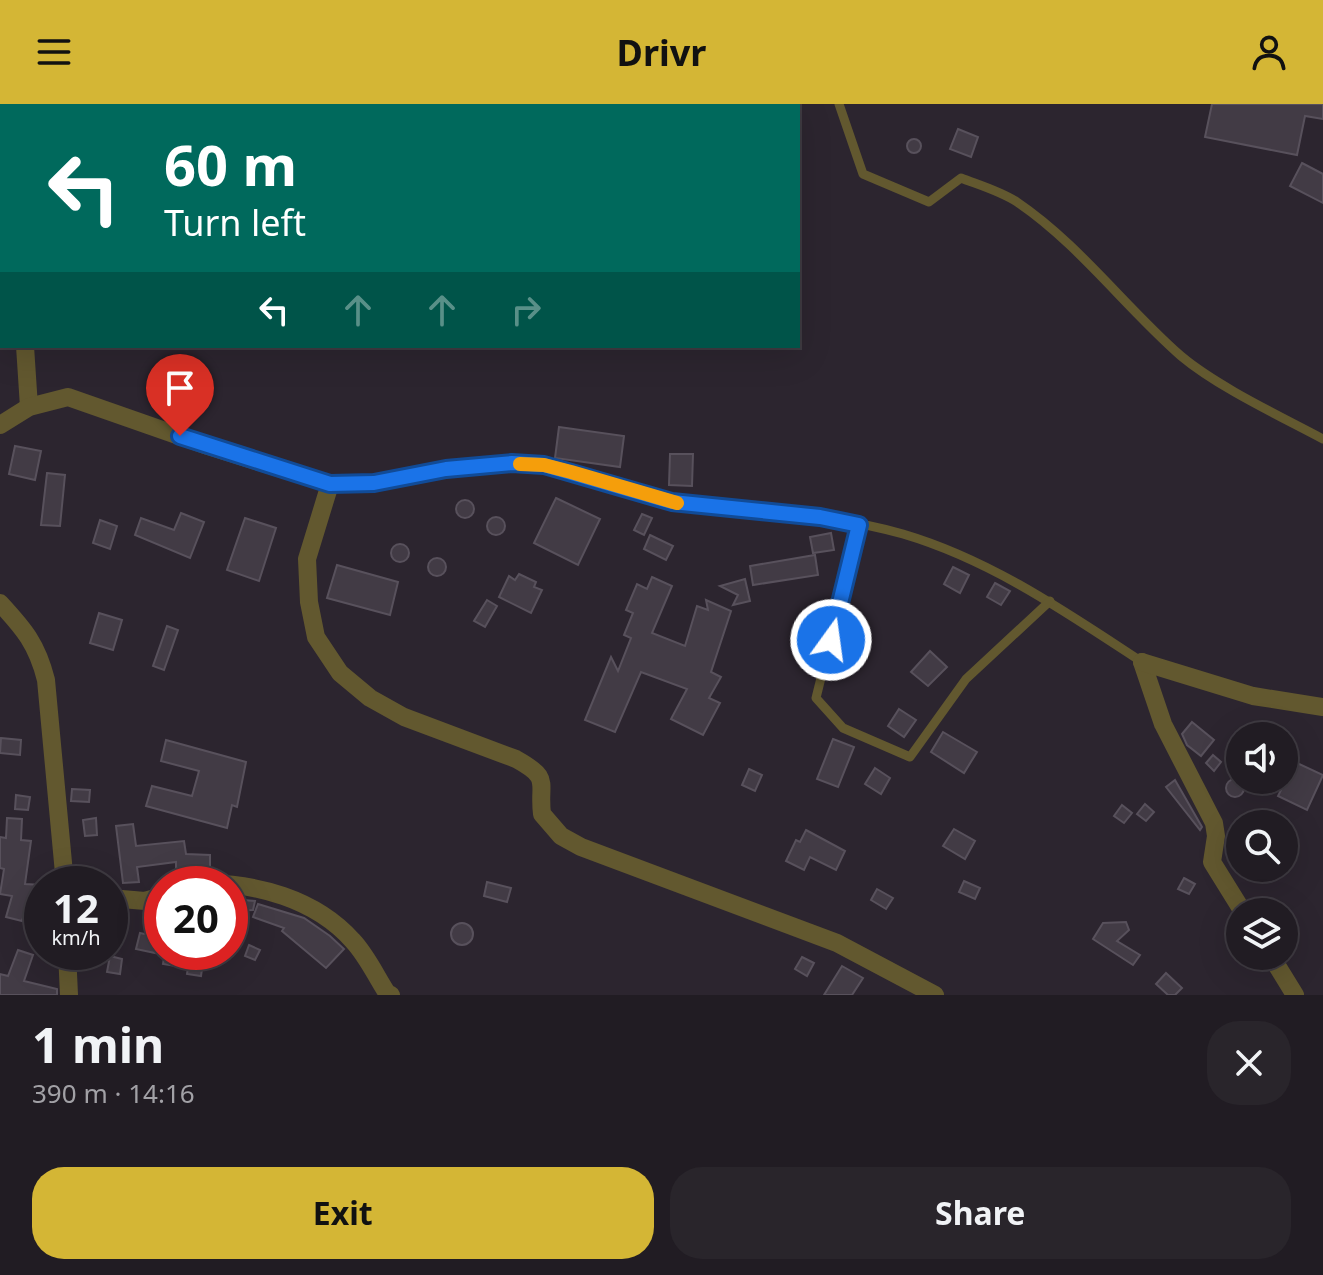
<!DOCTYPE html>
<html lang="en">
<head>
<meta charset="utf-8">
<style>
	body { margin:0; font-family:"Noto Sans",sans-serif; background:#29252b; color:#f1f3f6; height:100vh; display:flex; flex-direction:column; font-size:30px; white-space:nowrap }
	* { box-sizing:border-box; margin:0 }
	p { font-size:26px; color:#a2a1a6 }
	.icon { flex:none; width:44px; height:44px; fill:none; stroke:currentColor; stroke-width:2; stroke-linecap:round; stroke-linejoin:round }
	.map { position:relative; height:891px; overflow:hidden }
	.sheet { display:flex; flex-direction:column; background:#211c23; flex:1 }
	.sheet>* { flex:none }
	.banner { position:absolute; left:0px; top:0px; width:800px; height:244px; box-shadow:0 8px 32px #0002,0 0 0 2px #3e3a41; background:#00695c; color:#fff; overflow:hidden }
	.buttons { position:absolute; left:1226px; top:618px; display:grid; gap:16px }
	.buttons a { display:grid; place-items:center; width:72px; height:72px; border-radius:50%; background:#211c23; box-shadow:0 8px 32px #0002,0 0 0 2px #3e3a41; font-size:40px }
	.speed { position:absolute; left:24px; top:762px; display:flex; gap:16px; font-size:40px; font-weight:700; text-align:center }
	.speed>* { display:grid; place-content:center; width:104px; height:104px; border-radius:50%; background:#211c23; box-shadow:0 8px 32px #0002,0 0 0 2px #3e3a41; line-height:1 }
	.speed small { font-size:20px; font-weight:400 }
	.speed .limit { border:12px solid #d22; background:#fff; color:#111 }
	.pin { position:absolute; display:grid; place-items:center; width:68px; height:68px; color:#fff; margin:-82px -34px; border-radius:50% 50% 50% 0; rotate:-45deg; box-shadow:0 0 8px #0007 }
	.pin .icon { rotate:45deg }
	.me { position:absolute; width:88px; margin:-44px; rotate:14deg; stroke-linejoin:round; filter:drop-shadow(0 0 6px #0008) }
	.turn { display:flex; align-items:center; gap:28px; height:168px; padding:0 32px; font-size:36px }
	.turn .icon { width:104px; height:104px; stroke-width:2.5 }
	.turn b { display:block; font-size:56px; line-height:68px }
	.lanes { display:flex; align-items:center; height:76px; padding:0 32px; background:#0003; justify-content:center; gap:40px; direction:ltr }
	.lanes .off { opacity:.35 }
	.round { display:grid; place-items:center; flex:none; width:84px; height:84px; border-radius:32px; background:#29252b }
	.head { display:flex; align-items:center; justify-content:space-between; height:136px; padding:0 32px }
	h1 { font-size:48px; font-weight:700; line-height:60px }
	.button { display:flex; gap:16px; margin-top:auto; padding:16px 32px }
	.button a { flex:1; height:92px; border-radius:32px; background:#d4b635; color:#111; font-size:32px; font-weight:700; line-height:92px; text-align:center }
	.button a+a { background:#29252b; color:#f1f3f6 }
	header { display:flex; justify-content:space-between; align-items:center; height:104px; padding:0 32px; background:#d4b635; color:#111; font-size:36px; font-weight:700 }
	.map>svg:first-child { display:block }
	.building { fill:#423b45; stroke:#58515c; stroke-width:2 }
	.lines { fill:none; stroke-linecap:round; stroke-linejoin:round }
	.service { stroke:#62582f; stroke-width:9 }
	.minor { stroke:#62582f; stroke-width:18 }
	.route-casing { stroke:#114b97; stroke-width:20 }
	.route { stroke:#1a73e8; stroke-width:14 }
	.slow { stroke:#f59e0b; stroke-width:14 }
</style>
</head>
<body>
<header><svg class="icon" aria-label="menu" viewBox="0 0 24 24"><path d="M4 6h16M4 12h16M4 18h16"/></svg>Drivr<svg class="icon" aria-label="person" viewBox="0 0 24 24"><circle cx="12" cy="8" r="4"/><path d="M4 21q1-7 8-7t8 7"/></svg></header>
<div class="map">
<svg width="1323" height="891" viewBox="0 0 1323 891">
	<rect width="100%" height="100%" fill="#2c252f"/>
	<g class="building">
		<path d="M 1212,0 L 1323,0 L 1323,15 L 1305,12 L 1297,51 L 1205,33 Z"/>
		<path d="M 958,25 L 978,33 L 971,53 L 950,45 Z"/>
		<circle cx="914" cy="42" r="7"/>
		<path d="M 1302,59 L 1323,70 L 1323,99 L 1290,82 Z"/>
		<path d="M 559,323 L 624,332 L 620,363 L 555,354 Z"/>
		<path d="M 15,342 L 41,347 L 35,376 L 9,370 Z"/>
		<path d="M 670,350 L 693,350 L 692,382 L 669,381 Z"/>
		<path d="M 47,369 L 65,371 L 60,422 L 41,421 Z"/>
		<path d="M 556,394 L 600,415 L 578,461 L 534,439 Z"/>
		<circle cx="465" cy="405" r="9"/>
		<path d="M 181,409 L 204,418 L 190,454 L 135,431 L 141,414 L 174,426 Z"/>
		<path d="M 642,410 L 652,414 L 644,431 L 634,426 Z"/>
		<circle cx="496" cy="422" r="9"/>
		<path d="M 245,414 L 276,424 L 259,477 L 227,466 Z"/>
		<path d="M 100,416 L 117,422 L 110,445 L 93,439 Z"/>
		<path d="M 831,429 L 834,446 L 813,449 L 810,433 Z"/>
		<path d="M 650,431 L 673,442 L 666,456 L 644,445 Z"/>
		<circle cx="400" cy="449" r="9"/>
		<path d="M 815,451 L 818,471 L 753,481 L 750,462 Z"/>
		<circle cx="437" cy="463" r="9"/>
		<path d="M 337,461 L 398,478 L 390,511 L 327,494 Z"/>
		<path d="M 953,463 L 969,471 L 960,489 L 944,480 Z"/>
		<path d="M 519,470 L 536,478 L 534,483 L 542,486 L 531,509 L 499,493 L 509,472 L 515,476 Z"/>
		<path d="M 652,473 L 672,482 L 652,529 L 685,542 L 697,502 L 708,506 L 706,496 L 731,507 L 711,568 L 721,573 L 709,594 L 720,599 L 703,631 L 671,615 L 687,585 L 641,568 L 615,628 L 585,616 L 611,553 L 618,567 L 631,534 L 624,531 L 633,509 L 626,506 L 637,480 L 647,485 Z"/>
		<path d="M 745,475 L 750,497 L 733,501 L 738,491 L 720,482 Z"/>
		<path d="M 995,479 L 1010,487 L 1001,501 L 987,493 Z"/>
		<path d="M 487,496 L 497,502 L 485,523 L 474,517 Z"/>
		<path d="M 99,509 L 122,516 L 113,546 L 90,539 Z"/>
		<path d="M 167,522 L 178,526 L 164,566 L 153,562 Z"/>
		<path d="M 930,547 L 947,563 L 928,582 L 911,568 Z"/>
		<path d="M 899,605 L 916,616 L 904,633 L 888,622 Z"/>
		<path d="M 1192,618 L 1214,636 L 1201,652 L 1187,641 L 1182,630 Z"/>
		<path d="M 943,628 L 977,648 L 964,669 L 931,648 Z"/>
		<path d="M 1,634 L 21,636 L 20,651 L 0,649 Z"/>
		<path d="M 833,635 L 854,643 L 838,683 L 817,675 Z"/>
		<path d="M 166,636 L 246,658 L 237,703 L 232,701 L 227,724 L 146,702 L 152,682 L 192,692 L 199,667 L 161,657 Z"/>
		<path d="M 1213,651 L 1221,658 L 1214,667 L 1206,659 Z"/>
		<path d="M 1295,658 L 1323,671 L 1307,706 L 1278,692 Z"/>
		<path d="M 875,664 L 890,674 L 881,690 L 865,680 Z"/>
		<path d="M 749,665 L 762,671 L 755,687 L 742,681 Z"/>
		<circle cx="1235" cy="684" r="9"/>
		<path d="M 1175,676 L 1202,723 L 1200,726 L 1166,683 Z"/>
		<path d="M 72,685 L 90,686 L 89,698 L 71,697 Z"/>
		<path d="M 16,691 L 30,693 L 28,706 L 15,705 Z"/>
		<path d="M 1145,700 L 1154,708 L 1146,717 L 1137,710 Z"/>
		<path d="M 1122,701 L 1132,709 L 1124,719 L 1114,712 Z"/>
		<path d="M 7,714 L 22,715 L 21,736 L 31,737 L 25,780 L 42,781 L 42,796 L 28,795 L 22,817 L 6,813 L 12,792 L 0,790 L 4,765 L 0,764 L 0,733 L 6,734 Z"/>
		<path d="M 96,714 L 97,731 L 85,732 L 83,716 Z"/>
		<path d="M 133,720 L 136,742 L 184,737 L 186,750 L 210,751 L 210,765 L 176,764 L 176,758 L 137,763 L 139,778 L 123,779 L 116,722 Z"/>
		<path d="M 954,725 L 975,737 L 965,755 L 943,742 Z"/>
		<path d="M 806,726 L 845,747 L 836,766 L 810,753 L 804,766 L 786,757 L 796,736 L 800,738 Z"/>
		<path d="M 1184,774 L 1195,780 L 1189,790 L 1178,785 Z"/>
		<path d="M 964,777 L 980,784 L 975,795 L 959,788 Z"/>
		<path d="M 487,778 L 511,784 L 507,798 L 484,792 Z"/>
		<path d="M 877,785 L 893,794 L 886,805 L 871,796 Z"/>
		<path d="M 230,795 L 255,797 L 253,806 L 230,807 Z"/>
		<path d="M 258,800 L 304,814 L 330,832 L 344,845 L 326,864 L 282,827 L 284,824 L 253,813 Z"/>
		<path d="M 1126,818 L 1129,826 L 1117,837 L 1140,851 L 1133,861 L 1093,835 L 1103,819 Z"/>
		<circle cx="462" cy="830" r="11"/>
		<path d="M 140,829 L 158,833 L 155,849 L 136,845 Z"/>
		<path d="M 249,841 L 260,846 L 255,856 L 245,852 Z"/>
		<path d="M 18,846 L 33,851 L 24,877 L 57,885 L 57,891 L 0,891 L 0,870 L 8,872 Z"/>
		<path d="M 165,848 L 202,854 L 203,848 L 216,848 L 213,860 L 203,858 L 201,872 L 187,870 L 188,864 L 163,860 Z"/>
		<path d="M 110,852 L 122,855 L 120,870 L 107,868 Z"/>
		<path d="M 802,853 L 814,859 L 807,872 L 795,865 Z"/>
		<path d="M 842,862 L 863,874 L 852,891 L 824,891 Z"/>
		<path d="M 1166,869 L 1182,884 L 1175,891 L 1168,891 L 1156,880 Z"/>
	</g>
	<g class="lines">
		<g class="service">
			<path d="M 839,0 L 863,70 L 929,98 L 961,74 C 979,81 1000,87 1017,98 C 1079,140 1125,203 1181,252 C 1218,283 1280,312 1323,335"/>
			<path d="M 330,380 C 393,381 454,357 516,359 C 557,361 595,375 634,387 C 647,391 661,396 675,398 C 750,410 828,408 903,430 C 991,456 1066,508 1142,558"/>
			<path d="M 859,421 L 816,594 L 843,624 L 910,653 L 966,575 L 1050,497"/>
		</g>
		<g class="minor">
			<path d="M 273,2 L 279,0"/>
			<path d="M 25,242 L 29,303"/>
			<path d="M 0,321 L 29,303 L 68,293 L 208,342 L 330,380 L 307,455 L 309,498 L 316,533 L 340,569 L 370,594 L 404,613 L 516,655 C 552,675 538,677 542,710 L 561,732 L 581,743 L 837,839 L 935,891"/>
			<path d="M 0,499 C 24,525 37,540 46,576 L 65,780"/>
			<path d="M 1142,558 L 1163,620 L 1214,719 L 1216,732 L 1212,758 L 1243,808"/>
			<path d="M 1142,558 L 1253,592 L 1323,603"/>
			<path d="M 201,780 C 255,778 316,795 353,837 C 367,852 376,872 387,889 L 391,891"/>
			<path d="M 110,794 L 145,797 L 162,792"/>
			<path d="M 67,848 L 69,891"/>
			<path d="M 1271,852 L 1295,891"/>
		</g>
	</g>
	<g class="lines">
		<g class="route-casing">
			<path id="route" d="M 180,332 L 330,380 L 374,379 L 446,365 L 512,359 L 544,361 L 672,398 L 820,413 L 859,421 L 831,536"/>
		</g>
		<use href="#route" class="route"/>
		<path class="slow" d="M 520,360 L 544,361 L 571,368 L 677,399"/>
	</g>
</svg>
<div class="buttons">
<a><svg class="icon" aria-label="sound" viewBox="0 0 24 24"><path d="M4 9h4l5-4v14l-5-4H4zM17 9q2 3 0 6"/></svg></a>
<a><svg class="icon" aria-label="search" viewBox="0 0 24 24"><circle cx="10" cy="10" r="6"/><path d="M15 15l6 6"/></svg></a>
<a><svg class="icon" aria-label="layers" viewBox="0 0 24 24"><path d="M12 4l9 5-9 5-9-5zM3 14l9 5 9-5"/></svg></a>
</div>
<div class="speed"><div>12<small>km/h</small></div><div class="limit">20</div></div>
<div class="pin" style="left:180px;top:332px;background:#d93025"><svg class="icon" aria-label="arrive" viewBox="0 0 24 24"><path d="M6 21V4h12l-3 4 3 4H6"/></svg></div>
<svg class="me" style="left:831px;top:536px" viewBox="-20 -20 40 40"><circle r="17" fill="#1a73e8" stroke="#fff" stroke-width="3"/><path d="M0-11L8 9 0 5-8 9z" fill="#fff"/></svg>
<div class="banner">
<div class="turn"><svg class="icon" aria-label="left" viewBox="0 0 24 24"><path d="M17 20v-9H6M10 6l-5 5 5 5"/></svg><div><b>60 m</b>Turn left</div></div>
<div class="lanes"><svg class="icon" aria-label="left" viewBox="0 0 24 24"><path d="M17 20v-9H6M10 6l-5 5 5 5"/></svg><svg class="icon off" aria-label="ahead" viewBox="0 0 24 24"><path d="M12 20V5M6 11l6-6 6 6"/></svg><svg class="icon off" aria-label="ahead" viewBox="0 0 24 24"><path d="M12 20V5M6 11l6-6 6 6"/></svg><svg class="icon off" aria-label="right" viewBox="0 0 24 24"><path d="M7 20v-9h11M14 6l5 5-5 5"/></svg></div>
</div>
</div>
<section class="sheet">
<div class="head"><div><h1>1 min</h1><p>390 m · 14:16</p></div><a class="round"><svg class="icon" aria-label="close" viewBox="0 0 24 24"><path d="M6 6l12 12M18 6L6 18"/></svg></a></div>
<div class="button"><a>Exit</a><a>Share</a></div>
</section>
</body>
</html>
